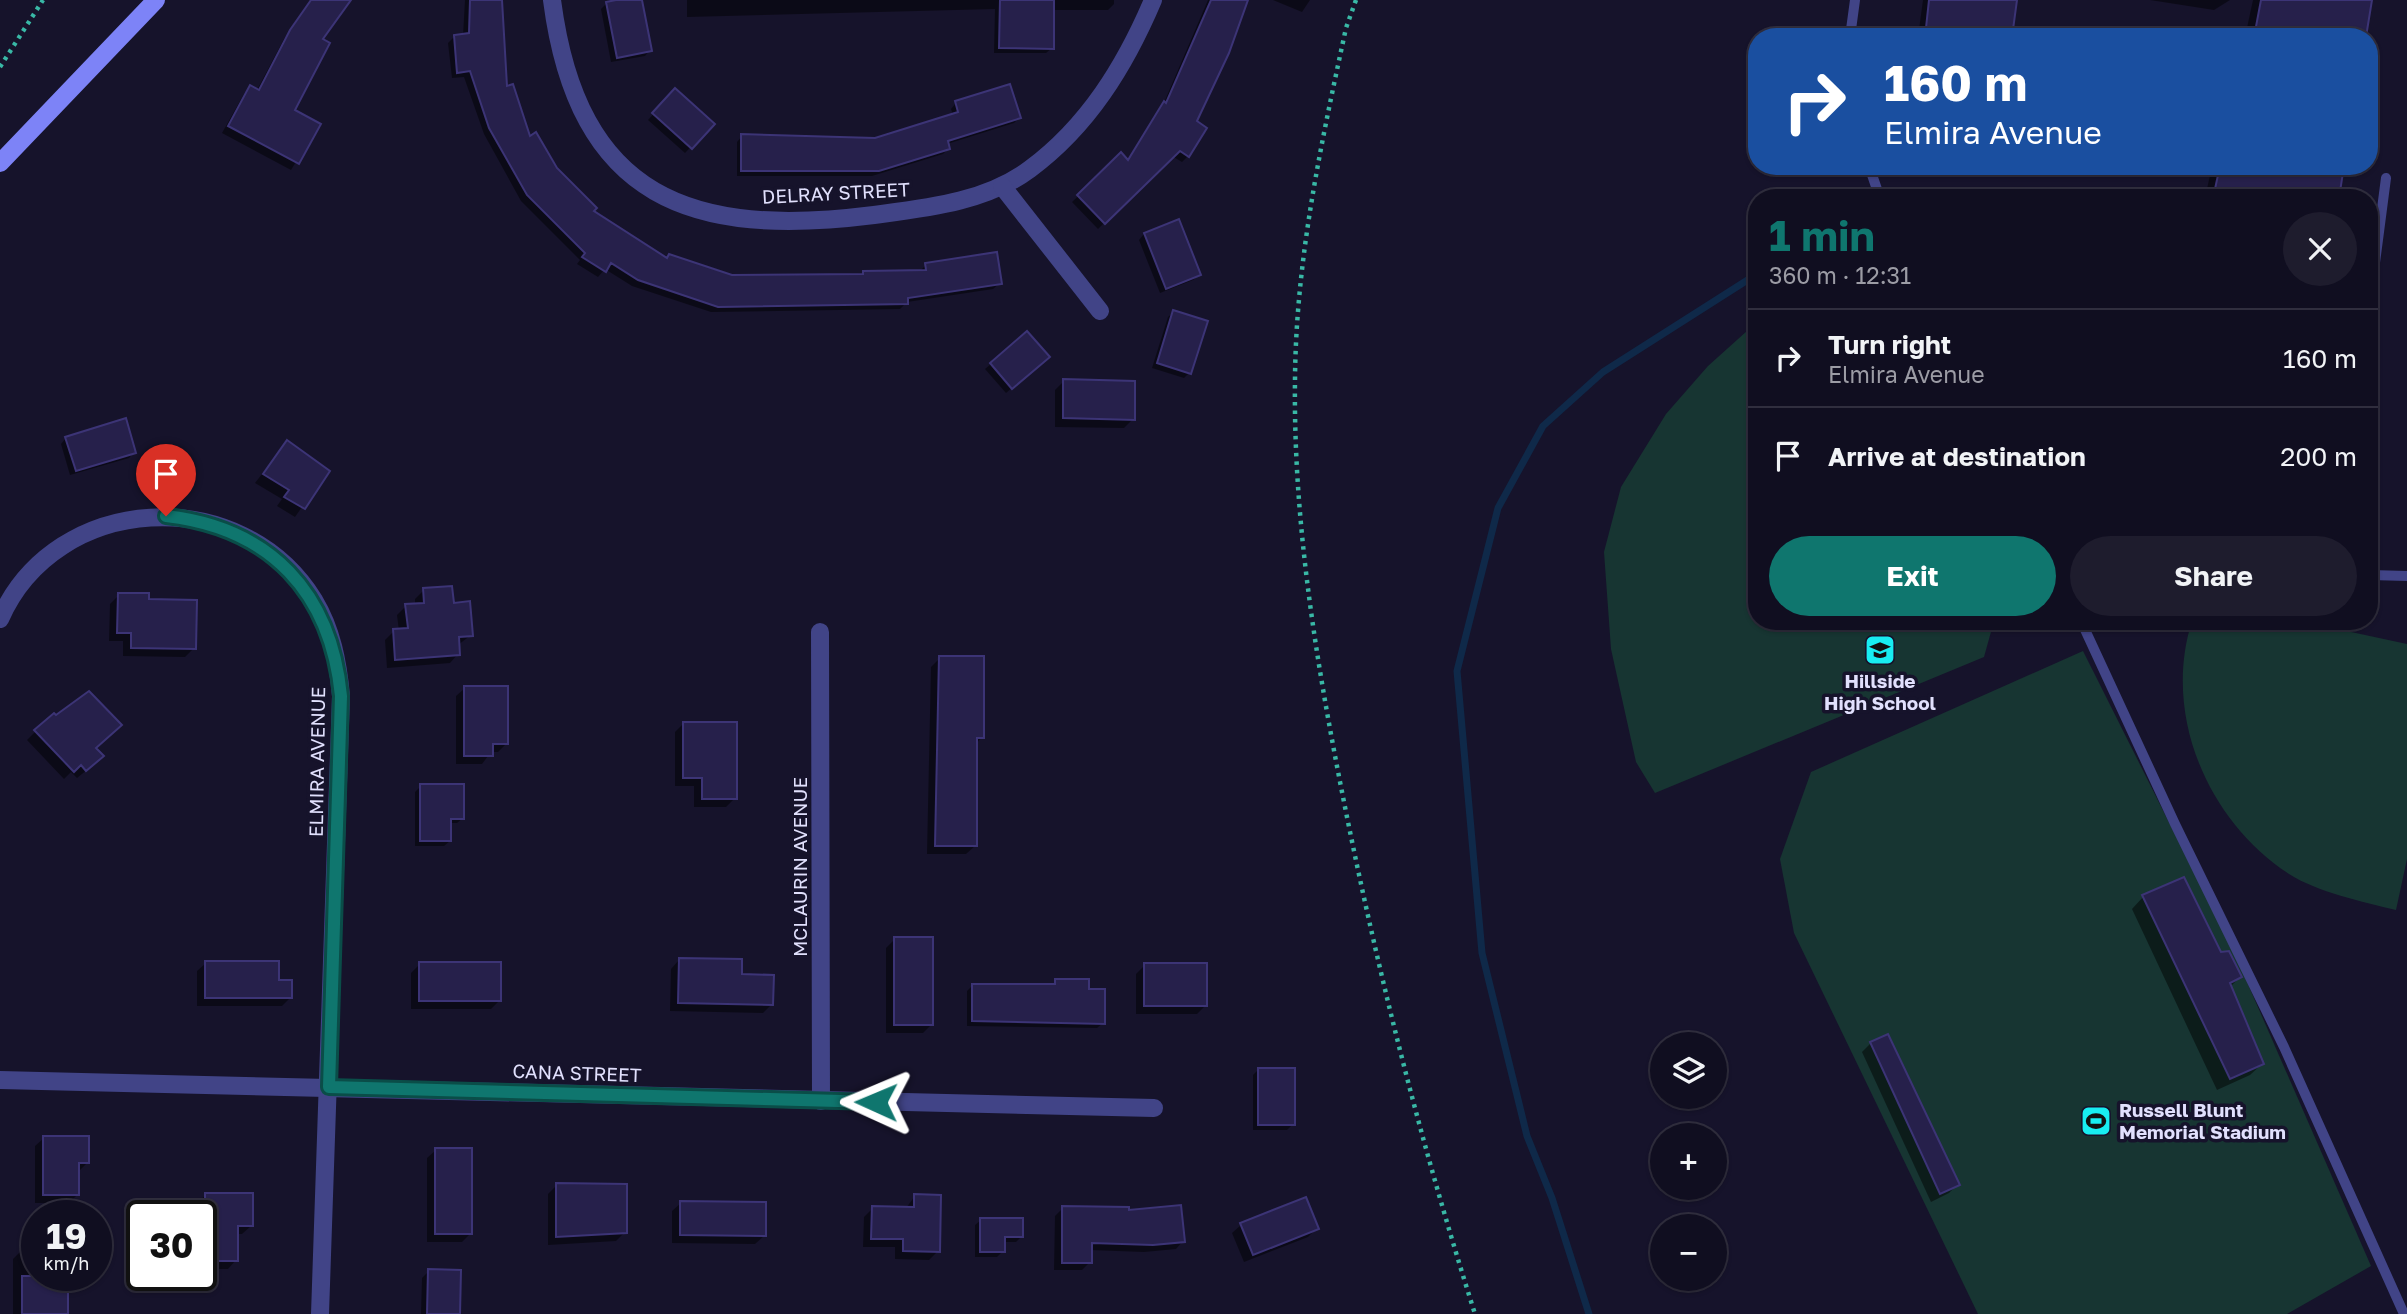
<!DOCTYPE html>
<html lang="en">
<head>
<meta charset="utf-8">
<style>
	body { margin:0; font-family:"Golos Text",sans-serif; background:#1e1c2d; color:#f1f3f6; height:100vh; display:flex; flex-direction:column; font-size:26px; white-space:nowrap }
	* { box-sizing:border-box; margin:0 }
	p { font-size:23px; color:#9c9ca5 }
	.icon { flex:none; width:38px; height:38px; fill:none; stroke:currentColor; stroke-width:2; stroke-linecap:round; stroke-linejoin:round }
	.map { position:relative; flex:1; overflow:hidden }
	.side { position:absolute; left:1748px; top:189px; width:630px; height:441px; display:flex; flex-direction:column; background:#100e20; border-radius:28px; box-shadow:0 2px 5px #0004,0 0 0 2px #302e3e }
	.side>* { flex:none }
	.guide { position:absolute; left:1748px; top:28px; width:630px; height:147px; border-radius:28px; box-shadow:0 2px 5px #0004,0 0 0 2px #302e3e; background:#1a4fa0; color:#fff; overflow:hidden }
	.buttons { position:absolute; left:1650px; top:1032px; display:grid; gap:14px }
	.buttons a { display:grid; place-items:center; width:77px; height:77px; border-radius:50%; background:#100e20; box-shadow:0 2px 5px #0004,0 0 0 2px #302e3e; font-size:35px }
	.speed { position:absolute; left:21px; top:1200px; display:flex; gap:14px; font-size:35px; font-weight:700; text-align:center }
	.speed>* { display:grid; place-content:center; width:91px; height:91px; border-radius:50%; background:#100e20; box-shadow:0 2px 5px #0004,0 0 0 2px #302e3e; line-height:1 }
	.speed small { font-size:18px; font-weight:400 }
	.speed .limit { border:4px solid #111; border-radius:10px; background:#fff; color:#111 }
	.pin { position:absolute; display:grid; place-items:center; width:60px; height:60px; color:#fff; margin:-72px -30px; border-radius:50% 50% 50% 0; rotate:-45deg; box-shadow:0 0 7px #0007 }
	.pin .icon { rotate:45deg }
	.me { position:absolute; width:77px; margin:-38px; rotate:271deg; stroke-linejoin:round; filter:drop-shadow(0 0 5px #0008) }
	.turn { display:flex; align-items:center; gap:24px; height:147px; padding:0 21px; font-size:32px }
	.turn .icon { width:91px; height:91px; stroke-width:2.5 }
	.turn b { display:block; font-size:49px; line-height:60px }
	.round { display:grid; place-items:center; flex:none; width:74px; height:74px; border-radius:37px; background:#1e1c2d }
	.head { display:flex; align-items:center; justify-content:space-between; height:119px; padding:0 21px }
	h1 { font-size:42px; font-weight:700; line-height:52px; color:#0f766e }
	.cta { display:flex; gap:14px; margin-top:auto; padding:14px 21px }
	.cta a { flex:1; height:80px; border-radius:42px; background:#0f766e; color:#fff; font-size:28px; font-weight:700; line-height:80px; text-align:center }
	.cta a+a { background:#1e1c2d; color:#f1f3f6 }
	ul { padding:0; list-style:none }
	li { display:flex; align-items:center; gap:21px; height:98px; padding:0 21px; border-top:2px solid #302e3e }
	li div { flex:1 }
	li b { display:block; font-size:26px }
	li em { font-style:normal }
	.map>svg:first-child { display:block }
	.green { fill:#173532 }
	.shadow { fill:#0007 }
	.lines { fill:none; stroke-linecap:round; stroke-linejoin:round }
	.stream { stroke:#0f2949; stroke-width:7 }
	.building { fill:#26204b; stroke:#3c3476; stroke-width:2 }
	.path { stroke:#39b8a6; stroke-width:4.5; stroke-dasharray:3.5 5; stroke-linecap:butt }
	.lane { stroke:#414487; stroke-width:10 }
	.street { stroke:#414487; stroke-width:18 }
	.secondary { stroke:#7d83f7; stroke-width:18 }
	.route-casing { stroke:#0a4d48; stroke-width:18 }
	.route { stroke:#0f766e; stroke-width:12 }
	.labels { text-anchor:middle; stroke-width:7; stroke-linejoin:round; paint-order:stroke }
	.street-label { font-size:19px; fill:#e1e0fd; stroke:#16132b }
	.poi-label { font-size:19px; font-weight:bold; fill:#e1e0fd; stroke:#16132b }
</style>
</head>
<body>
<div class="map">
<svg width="2407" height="1314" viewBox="0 0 2407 1314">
	<rect width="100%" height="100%" fill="#16132b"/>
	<g class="green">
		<path d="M 1757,322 L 1757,621 L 1994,621 L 1984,657 L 1655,793 L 1636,762 L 1611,649 L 1604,552 L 1621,487 L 1666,414 L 1708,366 Z"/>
		<path d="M 2192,621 L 2300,621 L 2407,644 L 2407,859 L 2396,910 C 2363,902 2317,892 2289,874 C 2208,821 2162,715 2192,621 Z"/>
		<path d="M 2083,651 L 2233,950 L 2371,1266 L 2287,1314 L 1978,1314 L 1794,933 L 1780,859 L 1811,772 Z"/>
	</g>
	<g class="shadow">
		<path d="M 311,0 L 350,0 L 321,40 L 293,110 L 319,124 L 291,170 L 222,133 L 244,94 L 250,87 L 257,90 L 284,39 Z"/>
		<path d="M 465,0 L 500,0 L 506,88 L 529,138 L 591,212 L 666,259 L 732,277 L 919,272 L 926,265 L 1000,283 L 993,289 L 907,302 L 900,309 L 711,312 L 632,286 L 605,269 L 598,277 L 577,264 L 580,260 L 521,201 L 484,134 L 464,77 L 452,78 L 448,43 L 455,36 L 463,36 Z"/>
		<path d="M 626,0 L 641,0 L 650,50 L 645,56 L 611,62 L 601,9 L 607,3 Z"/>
		<path d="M 687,0 L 1114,0 L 1114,4 L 1108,10 L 1053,10 L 1052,48 L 1046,53 L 994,53 L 995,9 L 687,17 Z"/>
		<path d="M 1208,0 L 1246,0 L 1195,122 L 1188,156 L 1182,162 L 1172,156 L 1098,229 L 1072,202 L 1121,155 L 1127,161 L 1163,105 Z"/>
		<path d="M 1273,0 L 1310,0 L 1302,12 Z"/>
		<path d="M 1923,0 L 2015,0 L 2011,37 L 1918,37 Z"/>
		<path d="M 2150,0 L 2230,0 L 2214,10 Z"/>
		<path d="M 2253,0 L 2371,0 L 2364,37 L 2245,37 Z"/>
		<path d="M 675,90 L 712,124 L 685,153 L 648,120 Z"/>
		<path d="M 956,103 L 1019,118 L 1014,123 L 947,144 L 948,149 L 943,154 L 872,176 L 737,176 L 737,142 L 742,136 L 876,140 L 953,115 L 951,109 Z"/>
		<path d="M 2212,166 L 2343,166 L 2337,198 L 2205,198 Z"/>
		<path d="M 1178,221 L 1199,275 L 1193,280 L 1160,293 L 1139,240 L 1144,234 Z"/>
		<path d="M 1174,312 L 1189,373 L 1184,378 L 1152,368 L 1168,317 Z"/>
		<path d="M 1042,362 L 1006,393 L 985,369 L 991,364 Z"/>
		<path d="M 1064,381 L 1133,419 L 1124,428 L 1055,427 L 1055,390 Z"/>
		<path d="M 66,438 L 134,452 L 129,458 L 70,475 L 61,444 Z"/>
		<path d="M 287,442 L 327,471 L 295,517 L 277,506 L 282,499 L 255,483 Z"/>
		<path d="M 424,590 L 452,605 L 471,635 L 458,645 L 458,654 L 450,663 L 387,668 L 385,640 L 394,631 L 399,631 L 397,615 L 406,606 L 415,605 L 415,599 Z"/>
		<path d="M 119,595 L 147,601 L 194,648 L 185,657 L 123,656 L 123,641 L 109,641 L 110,604 Z"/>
		<path d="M 940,658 L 982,737 L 975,745 L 975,846 L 966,854 L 927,854 L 931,667 Z"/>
		<path d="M 465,688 L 507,743 L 498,752 L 491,752 L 482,764 L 456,764 L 456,696 Z"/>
		<path d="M 683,724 L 735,798 L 726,807 L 694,807 L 694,786 L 675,786 L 675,732 Z"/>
		<path d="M 36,731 L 94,748 L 93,765 L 77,778 L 71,772 L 64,779 L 27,740 Z"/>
		<path d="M 421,786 L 463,818 L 457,823 L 450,823 L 450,841 L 444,846 L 415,846 L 415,792 Z"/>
		<path d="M 2143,897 L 2220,954 L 2240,977 L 2230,987 L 2262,1064 L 2250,1075 L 2217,1090 L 2132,909 Z"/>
		<path d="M 895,939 L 932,1024 L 923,1033 L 886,1033 L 886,948 Z"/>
		<path d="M 679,960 L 740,976 L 772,1004 L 763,1013 L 670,1011 L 671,969 Z"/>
		<path d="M 206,963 L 277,981 L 290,998 L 282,1006 L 197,1006 L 197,971 Z"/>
		<path d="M 420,964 L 499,1001 L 491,1009 L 411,1009 L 411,973 Z"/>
		<path d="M 1145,965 L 1205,1006 L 1197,1014 L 1136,1014 L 1136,974 Z"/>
		<path d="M 1056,981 L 1088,991 L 1103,1023 L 1097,1028 L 967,1026 L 967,991 L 972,986 L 1051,986 Z"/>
		<path d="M 1871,1043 L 1958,1184 L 1949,1193 L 1931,1202 L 1862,1052 Z"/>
		<path d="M 1259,1069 L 1293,1124 L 1287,1130 L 1253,1130 L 1253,1075 Z"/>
		<path d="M 44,1138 L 87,1163 L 78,1172 L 78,1194 L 69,1203 L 35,1203 L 35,1146 Z"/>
		<path d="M 436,1150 L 471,1233 L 462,1242 L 427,1242 L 427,1158 Z"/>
		<path d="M 557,1185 L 625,1232 L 616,1241 L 548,1245 L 548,1194 Z"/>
		<path d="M 206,1195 L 251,1226 L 242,1234 L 236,1234 L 236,1260 L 228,1269 L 201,1269 L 201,1216 L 197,1216 L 197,1203 Z"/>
		<path d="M 915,1196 L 938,1251 L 929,1260 L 895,1259 L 895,1247 L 863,1247 L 864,1217 L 873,1208 L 906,1208 Z"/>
		<path d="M 681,1203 L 764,1236 L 755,1244 L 672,1243 L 672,1211 Z"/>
		<path d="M 1063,1208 L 1127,1212 L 1183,1241 L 1176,1249 L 1144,1252 L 1090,1250 L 1090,1262 L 1082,1270 L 1054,1270 L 1055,1216 Z"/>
		<path d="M 981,1220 L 1021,1237 L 1016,1242 L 1003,1242 L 1003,1251 L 997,1257 L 975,1257 L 975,1225 Z"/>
		<path d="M 1241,1225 L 1317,1228 L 1308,1237 L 1244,1262 L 1232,1233 Z"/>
		<path d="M 22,1250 L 37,1250 L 37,1276 L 66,1276 L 66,1314 L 13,1314 L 13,1259 Z"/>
		<path d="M 429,1271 L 459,1314 L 421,1314 L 422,1278 Z"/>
	</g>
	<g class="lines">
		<path class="stream" d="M 1589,1314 L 1552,1198 L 1527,1136 L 1482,953 L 1457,671 L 1498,508 L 1543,426 L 1603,372 L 1757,274"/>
	</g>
	<g class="building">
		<path d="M 311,0 L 351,0 L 323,39 L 330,43 L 295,110 L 321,124 L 299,164 L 228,126 L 250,85 L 259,90 L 290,30 Z"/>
		<path d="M 470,0 L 502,0 L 507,86 L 513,84 L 530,136 L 536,132 L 557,168 L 597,208 L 594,211 L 667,258 L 669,254 L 732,275 L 863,274 L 863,271 L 926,270 L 925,263 L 997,252 L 1002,284 L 908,298 L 908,304 L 718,307 L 638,280 L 611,263 L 606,272 L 582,257 L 585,253 L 527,195 L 489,128 L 470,71 L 457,73 L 454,35 L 469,33 Z"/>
		<path d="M 616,0 L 642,0 L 652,51 L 617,58 L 606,2 Z"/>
		<path d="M 1000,0 L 1054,0 L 1054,49 L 999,48 Z"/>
		<path d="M 1211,0 L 1248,0 L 1229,53 L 1197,121 L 1207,128 L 1189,157 L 1180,151 L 1105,224 L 1077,195 L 1121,152 L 1128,160 L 1164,101 L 1166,103 Z"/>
		<path d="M 1929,0 L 2017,0 L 2012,37 L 1925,37 Z"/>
		<path d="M 2261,0 L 2372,0 L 2366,37 L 2254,37 Z"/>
		<path d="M 1010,84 L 1021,118 L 948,141 L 950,149 L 879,171 L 741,171 L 741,134 L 875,138 L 958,112 L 955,101 Z"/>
		<path d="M 675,88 L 715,124 L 692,149 L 652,113 Z"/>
		<path d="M 2220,166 L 2344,166 L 2339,198 L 2213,198 Z"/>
		<path d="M 1179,219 L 1201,275 L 1166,289 L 1144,233 Z"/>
		<path d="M 1173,310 L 1208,321 L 1191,374 L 1157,363 Z"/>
		<path d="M 1027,331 L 1050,357 L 1012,389 L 990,363 Z"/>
		<path d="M 1063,379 L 1135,381 L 1135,420 L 1063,418 Z"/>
		<path d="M 126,418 L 136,453 L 76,471 L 65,437 Z"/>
		<path d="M 287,440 L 330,471 L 305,509 L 284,497 L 289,490 L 263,474 Z"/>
		<path d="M 452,586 L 454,603 L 470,601 L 473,636 L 459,637 L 460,655 L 395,660 L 393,629 L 408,628 L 405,604 L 424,603 L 423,588 Z"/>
		<path d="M 118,593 L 149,593 L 149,599 L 197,600 L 196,649 L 131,648 L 131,633 L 117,633 Z"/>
		<path d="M 939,656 L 984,656 L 984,738 L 977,738 L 977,846 L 935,846 Z"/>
		<path d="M 464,686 L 508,686 L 508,744 L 493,744 L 493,756 L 464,756 Z"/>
		<path d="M 89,691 L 122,725 L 96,748 L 104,756 L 86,771 L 81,765 L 74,772 L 34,730 L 54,713 L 56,715 Z"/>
		<path d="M 683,722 L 737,722 L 737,799 L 702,799 L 702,778 L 683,778 Z"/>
		<path d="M 420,784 L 464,784 L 464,819 L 451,819 L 451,841 L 420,841 Z"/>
		<path d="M 2184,877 L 2221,952 L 2229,951 L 2242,977 L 2230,983 L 2264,1064 L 2230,1079 L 2142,895 Z"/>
		<rect x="894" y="937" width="39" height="88"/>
		<path d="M 679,958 L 742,959 L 742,974 L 774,975 L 773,1005 L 678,1003 Z"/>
		<path d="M 205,961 L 279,961 L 279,980 L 292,980 L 292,998 L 205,998 Z"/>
		<rect x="419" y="962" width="82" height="39"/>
		<rect x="1144" y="963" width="63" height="43"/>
		<path d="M 1055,979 L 1089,979 L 1089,989 L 1105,989 L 1105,1024 L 972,1021 L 972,984 L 1055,984 Z"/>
		<path d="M 1888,1034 L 1960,1185 L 1940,1194 L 1870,1042 Z"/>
		<rect x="1258" y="1068" width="37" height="57"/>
		<path d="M 43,1136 L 89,1136 L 89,1163 L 79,1163 L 79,1195 L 43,1195 Z"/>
		<rect x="435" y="1148" width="37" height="86"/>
		<path d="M 556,1183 L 627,1184 L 627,1233 L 556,1237 Z"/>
		<path d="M 205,1193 L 253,1193 L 253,1226 L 238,1226 L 238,1261 L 205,1261 Z"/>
		<path d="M 914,1194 L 941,1195 L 940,1252 L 903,1251 L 903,1239 L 871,1239 L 872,1206 L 914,1207 Z"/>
		<path d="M 1306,1197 L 1319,1229 L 1253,1255 L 1240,1223 Z"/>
		<path d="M 680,1201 L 766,1202 L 766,1236 L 680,1235 Z"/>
		<path d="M 1181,1205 L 1185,1242 L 1153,1245 L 1092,1243 L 1092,1263 L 1062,1263 L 1062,1206 L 1129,1207 L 1129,1210 Z"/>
		<path d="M 980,1218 L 1023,1218 L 1023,1237 L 1005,1237 L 1005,1252 L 980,1252 Z"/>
		<path d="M 428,1269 L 461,1270 L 460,1314 L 427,1314 Z"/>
		<rect x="22" y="1276" width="46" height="38"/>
	</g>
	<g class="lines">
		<g class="path">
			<path d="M 1356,0 L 1346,28 C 1321,144 1296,259 1295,379 C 1293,526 1318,673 1347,817 C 1381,985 1423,1150 1475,1314"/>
			<path d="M 0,67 L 43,0"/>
		</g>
		<g class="lane">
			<path d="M 1850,37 L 1855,0"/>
			<path d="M 1869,166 L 1880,198"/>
			<path d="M 2370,301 L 2386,178"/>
			<path d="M 2370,575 L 2407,576"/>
			<path d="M 2081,621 L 2175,824 L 2284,1047 L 2404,1314"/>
		</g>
		<g class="street">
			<path d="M 552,0 C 578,200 692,238 874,215 C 927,208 986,202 1030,169 C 1088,126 1125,66 1153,0"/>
			<path d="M 1002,186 L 1100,311"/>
			<path d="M 0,619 C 56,492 241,482 314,600 C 332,630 338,662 341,696 L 320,1314"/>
			<path d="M 820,632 L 821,1101"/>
			<path d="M 0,1080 L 1154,1108"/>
		</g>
		<path class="secondary" d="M 0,163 L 156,0"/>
	</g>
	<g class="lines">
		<g class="route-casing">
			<path id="route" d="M 166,516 C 271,528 331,593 341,696 L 329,1087 L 876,1102"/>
		</g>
		<use href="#route" class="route"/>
	</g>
	<defs>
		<g id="school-square" transform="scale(1.575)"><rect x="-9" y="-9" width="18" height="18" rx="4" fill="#18edf1" stroke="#16132b"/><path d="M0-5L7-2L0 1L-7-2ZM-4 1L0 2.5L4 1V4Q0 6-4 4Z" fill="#111"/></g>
		<g id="stadium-square" transform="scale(1.575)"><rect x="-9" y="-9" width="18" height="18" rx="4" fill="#18edf1" stroke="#16132b"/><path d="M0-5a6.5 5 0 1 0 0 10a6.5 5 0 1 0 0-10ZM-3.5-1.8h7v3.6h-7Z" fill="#111"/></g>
	</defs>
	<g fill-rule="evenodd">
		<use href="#school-square" x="1880" y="650"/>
		<use href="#stadium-square" x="2096" y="1121"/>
	</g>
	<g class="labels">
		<g class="street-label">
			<text transform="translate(836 193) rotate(-3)" y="7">DELRAY STREET</text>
			<text transform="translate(317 762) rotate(-89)" y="7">ELMIRA AVENUE</text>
			<text transform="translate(800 867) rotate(-90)" y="7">MCLAURIN AVENUE</text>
			<text transform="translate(577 1073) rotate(2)" y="7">CANA STREET</text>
		</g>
		<g class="poi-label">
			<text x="1880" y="688">Hillside<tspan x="1880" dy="22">High School</tspan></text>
			<text x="2119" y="1117" text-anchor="start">Russell Blunt<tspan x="2119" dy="22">Memorial Stadium</tspan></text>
		</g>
	</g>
</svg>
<div class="buttons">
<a><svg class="icon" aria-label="layers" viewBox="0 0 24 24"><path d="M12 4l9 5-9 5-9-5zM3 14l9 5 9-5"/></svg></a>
<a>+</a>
<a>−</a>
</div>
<div class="speed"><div>19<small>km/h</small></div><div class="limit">30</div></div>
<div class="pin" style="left:166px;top:516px;background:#d93025"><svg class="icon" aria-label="arrive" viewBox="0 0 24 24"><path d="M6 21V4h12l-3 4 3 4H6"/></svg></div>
<svg class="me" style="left:876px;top:1102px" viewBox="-20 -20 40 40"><path d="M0-17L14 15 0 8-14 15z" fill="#0f766e" stroke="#fff" stroke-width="4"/></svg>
<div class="guide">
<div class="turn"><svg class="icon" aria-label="right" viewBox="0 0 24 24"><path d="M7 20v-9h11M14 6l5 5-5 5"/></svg><div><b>160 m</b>Elmira Avenue</div></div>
</div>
<section class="side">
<div class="head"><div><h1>1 min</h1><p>360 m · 12:31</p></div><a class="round"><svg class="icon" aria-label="close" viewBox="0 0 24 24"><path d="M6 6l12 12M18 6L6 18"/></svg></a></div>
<ul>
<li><svg class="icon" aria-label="right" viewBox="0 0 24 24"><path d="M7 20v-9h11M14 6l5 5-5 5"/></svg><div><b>Turn right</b><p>Elmira Avenue</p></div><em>160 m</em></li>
<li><svg class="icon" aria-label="arrive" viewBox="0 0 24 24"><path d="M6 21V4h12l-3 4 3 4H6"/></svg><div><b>Arrive at destination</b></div><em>200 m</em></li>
</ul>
<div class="cta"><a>Exit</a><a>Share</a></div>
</section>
</div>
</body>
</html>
